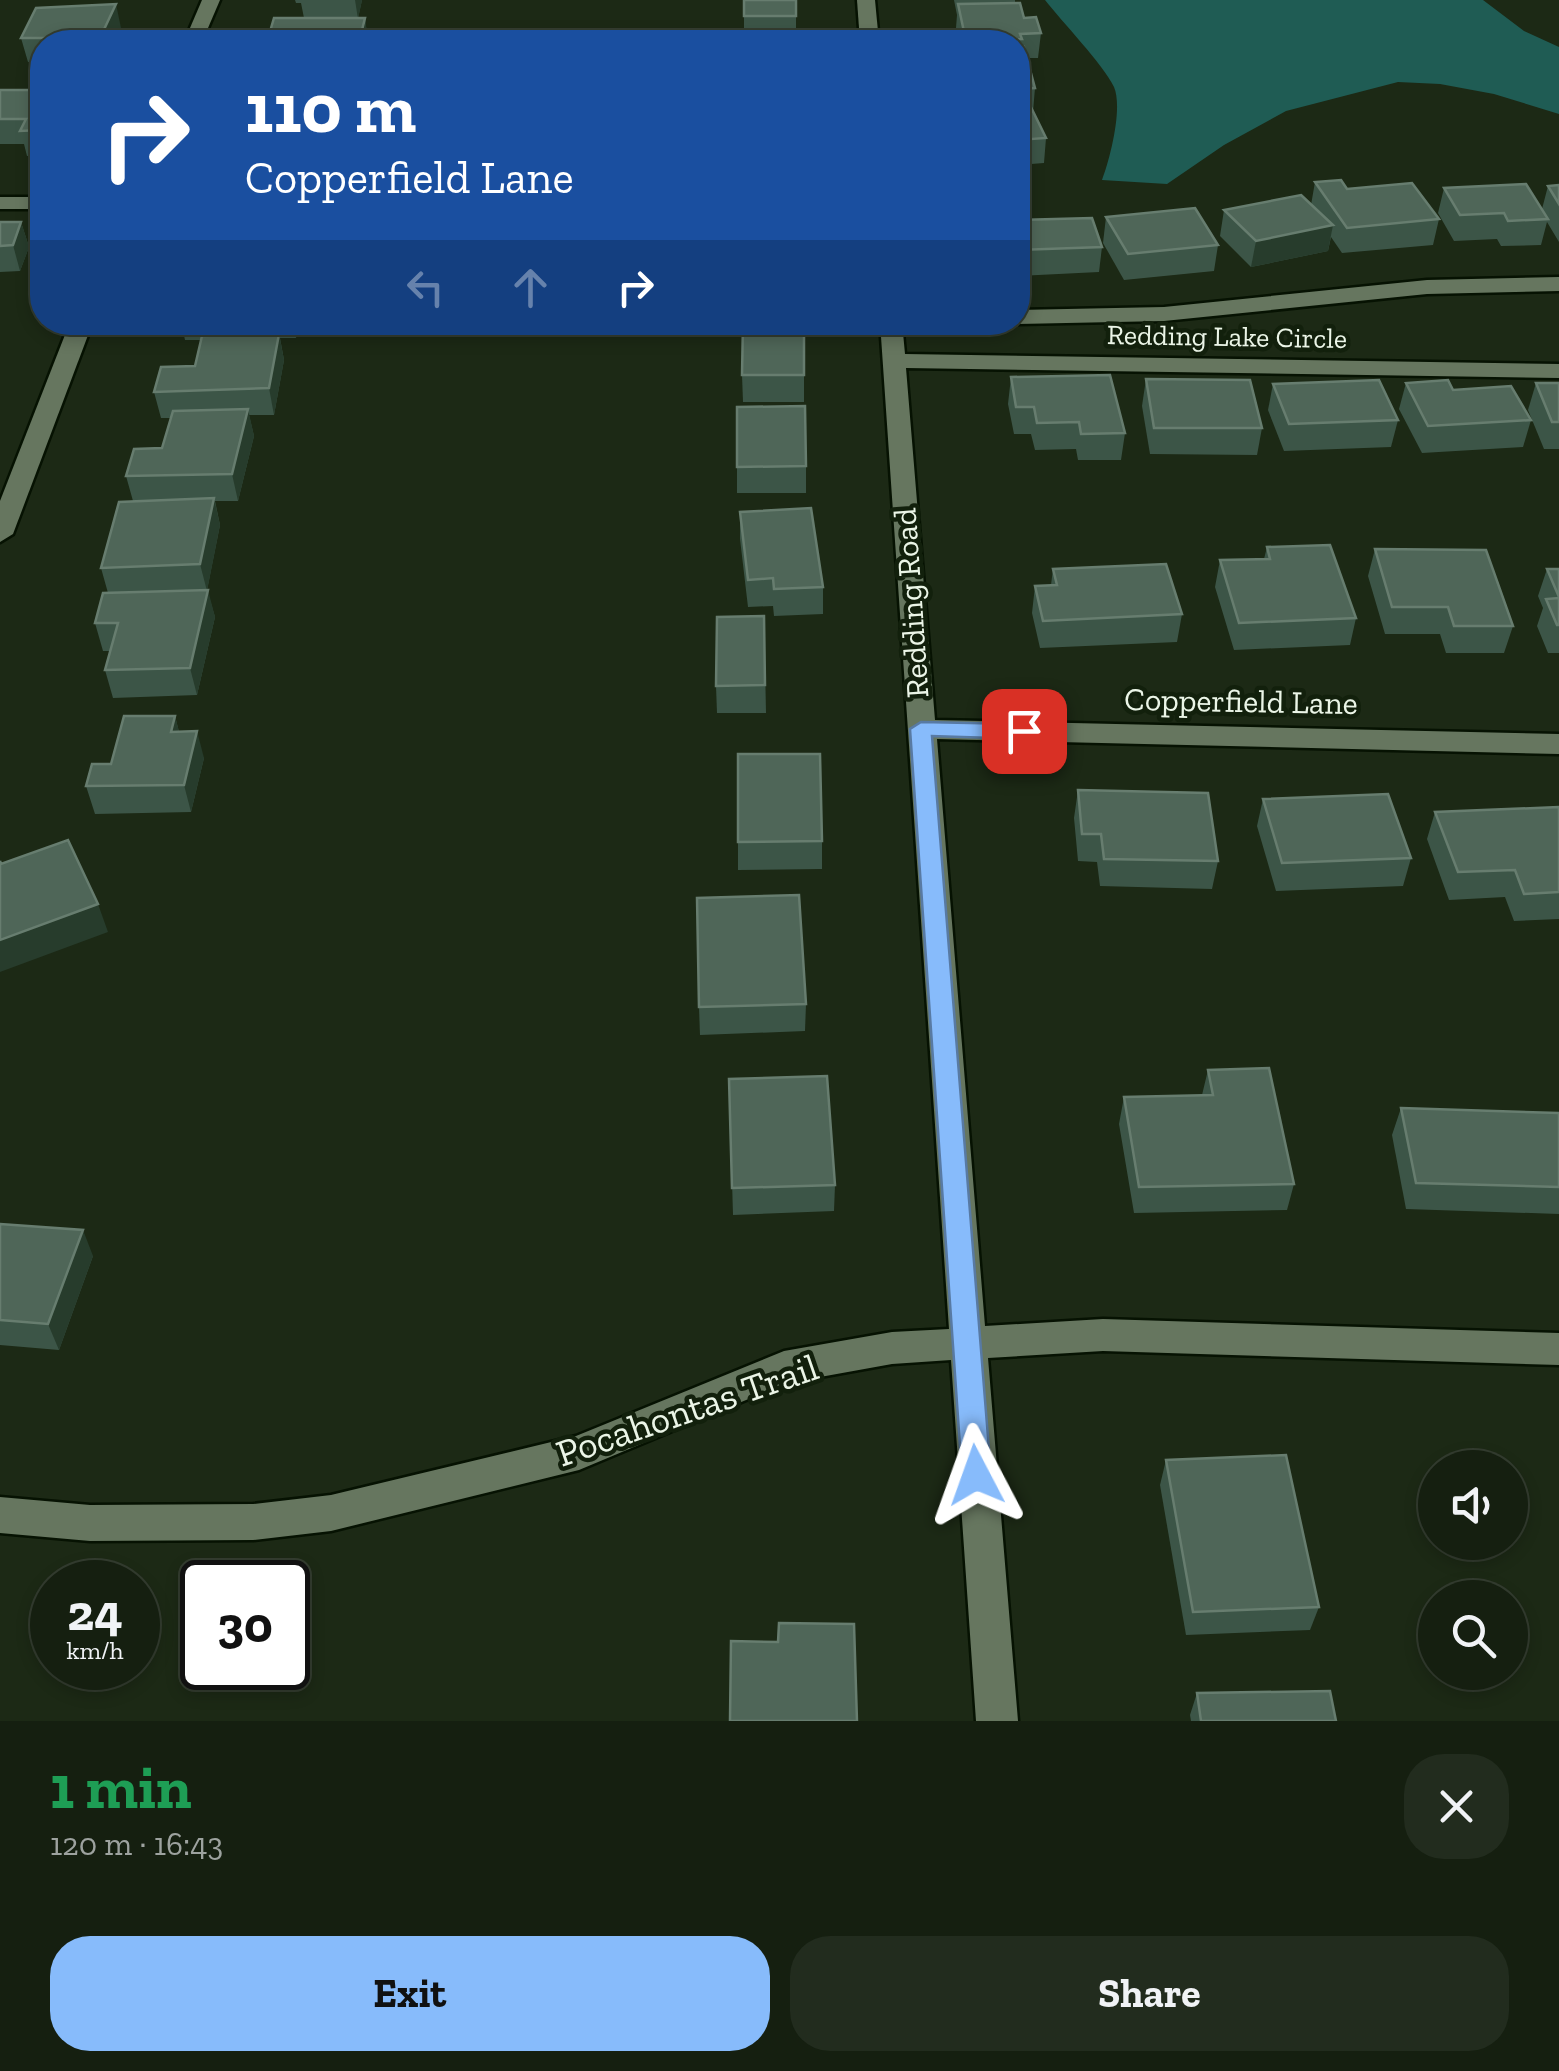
<!DOCTYPE html>
<html lang="en">
<head>
<meta charset="utf-8">
<style>
	body { margin:0; font-family:"Zilla Slab",serif; background:#222c1e; color:#f1f3f6; height:100vh; display:flex; flex-direction:column; font-size:38px; white-space:nowrap }
	* { box-sizing:border-box; margin:0 }
	p { font-size:32px; color:#9da29f }
	.icon { flex:none; width:55px; height:55px; fill:none; stroke:currentColor; stroke-width:2; stroke-linecap:round; stroke-linejoin:round }
	.map { position:relative; height:1721px; overflow:hidden }
	.details { display:flex; flex-direction:column; background:#151f10; flex:1 }
	.details>* { flex:none }
	.guide { position:absolute; left:30px; top:30px; width:1000px; height:305px; border-radius:40px; box-shadow:0 5px 15px #0003,0 0 0 2px #343d30; background:#1a4fa0; color:#fff; overflow:hidden }
	.buttons { position:absolute; left:1418px; top:1450px; display:grid; gap:20px }
	.buttons a { display:grid; place-items:center; width:110px; height:110px; border-radius:50%; background:#151f10; box-shadow:0 5px 15px #0003,0 0 0 2px #343d30; font-size:50px }
	.speed { position:absolute; left:30px; top:1560px; display:flex; gap:20px; font-size:50px; font-weight:700; text-align:center }
	.speed>* { display:grid; place-content:center; width:130px; height:130px; border-radius:50%; background:#151f10; box-shadow:0 5px 15px #0003,0 0 0 2px #343d30; line-height:1 }
	.speed small { font-size:25px; font-weight:400 }
	.speed .limit { border:5px solid #111; border-radius:15px; background:#fff; color:#111 }
	.pin { position:absolute; display:grid; place-items:center; width:85px; height:85px; color:#fff; margin:-42px; border-radius:20px; box-shadow:0 5px 15px #0006 }
	.me { position:absolute; width:110px; margin:-55px; rotate:356deg; stroke-linejoin:round; filter:drop-shadow(0 0 8px #0008) }
	.turn { display:flex; align-items:center; gap:35px; height:210px; padding:0 50px; font-size:45px }
	.turn .icon { width:130px; height:130px; stroke-width:2.5 }
	.turn b { display:block; font-size:70px; line-height:85px }
	.lanes { display:flex; align-items:center; height:95px; padding:0 50px; background:#0003; justify-content:center; gap:50px; direction:ltr }
	.lanes .off { opacity:.35 }
	.round { display:grid; place-items:center; flex:none; width:105px; height:105px; border-radius:40px; background:#222c1e }
	.overview { display:flex; align-items:center; justify-content:space-between; height:170px; padding:0 50px }
	h1 { font-size:60px; font-weight:700; line-height:75px; color:#1e9e55 }
	.button { display:flex; gap:20px; margin-top:auto; padding:20px 50px }
	.button a { flex:1; height:115px; border-radius:40px; background:#87bbfb; color:#111; font-size:40px; font-weight:700; line-height:115px; text-align:center }
	.button a+a { background:#222c1e; color:#f1f3f6 }
	.map>svg:first-child { display:block }
	.water { fill:#1f5c54 }
	.lines { fill:none; stroke-linecap:round; stroke-linejoin:round }
	.minor-casing { stroke:#061202; stroke-width:5 }
	.minor { fill:#66765f; fill-rule:evenodd }
	.wall { fill:#3c5547 }
	.shaded-wall { fill:#273c2c }
	.building { fill:#4f6658; stroke:#677d6f; stroke-width:2.5 }
	.route { fill:#87bbfb; stroke:#587aa3; stroke-width:2.5 }
	.labels { text-anchor:middle; stroke-width:9; stroke-linejoin:round; paint-order:stroke }
	.far-street-label { font-size:28px; fill:#ebf5e7; stroke:#12200c }
	.street-label { font-size:32px; fill:#ebf5e7; stroke:#12200c }
	.near-street-label { font-size:38px; fill:#ebf5e7; stroke:#12200c }
</style>
</head>
<body>
<div class="map">
<svg width="1559" height="1721" viewBox="0 0 1559 1721">
	<rect width="100%" height="100%" fill="#1c2915"/>
	<path class="water" d="M 1045,0 L 1483,0 L 1524,31 L 1559,47 L 1559,114 L 1494,94 L 1440,84 L 1398,82 L 1286,111 L 1224,145 L 1167,184 L 1102,180 C 1110,159 1123,108 1114,87 C 1102,63 1063,23 1045,0 Z"/>
	<g class="lines">
		<g class="minor-casing">
			<g id="minor">
				<path d="M 202,0 L 220,0 L 202,42 L 184,42 Z"/>
				<path d="M 857,0 L 875,0 L 879,42 L 860,42 Z"/>
				<rect x="0" y="197" width="42" height="12"/>
				<path d="M 1559,277 L 1559,291 L 1427,294 L 1164,321 L 1018,324 L 1013,322 L 1018,322 L 1018,310 L 1164,307 L 1427,280 Z"/>
				<path d="M 70,322 L 93,322 L 13,534 L 0,542 L 0,501 Z"/>
				<path d="M 880,322 L 902,322 L 905,354 L 1559,364 L 1559,378 L 906,368 L 935,720 L 1559,734 L 1559,754 L 937,739 L 985,1326 L 1103,1319 L 1559,1333 L 1559,1365 L 1103,1351 L 988,1358 L 1018,1721 L 976,1721 L 951,1360 L 892,1364 L 787,1383 L 579,1470 L 331,1531 L 253,1540 L 90,1541 L 0,1533 L 0,1497 L 90,1505 L 253,1504 L 331,1495 L 576,1436 L 784,1351 L 892,1332 L 949,1329 Z"/>
			</g>
		</g>
		<use href="#minor" class="minor"/>
	</g>
	<g class="wall">
		<path d="M 295,0 L 362,0 L 358,18 L 365,18 L 368,42 L 270,42 L 269,35 L 304,18 L 301,3 L 296,3 Z"/>
		<path d="M 744,0 L 796,0 L 796,40 L 744,38 Z"/>
		<path d="M 954,0 L 1015,0 L 1015,3 L 1024,18 L 1041,33 L 1038,58 L 1027,58 L 1035,88 L 1033,112 L 1046,138 L 1044,163 L 1018,165 L 1018,42 L 959,42 L 956,28 L 957,15 Z"/>
		<path d="M 121,28 L 115,42 L 42,42 L 42,62 L 28,62 L 21,38 Z"/>
		<path d="M 0,90 L 42,90 L 42,155 L 27,156 L 24,144 L 0,144 Z"/>
		<path d="M 1315,182 L 1347,189 L 1439,219 L 1433,245 L 1342,253 L 1331,237 L 1328,251 L 1251,267 L 1220,236 L 1224,210 L 1311,205 Z"/>
		<path d="M 1559,185 L 1559,242 L 1547,222 L 1541,245 L 1501,246 L 1497,239 L 1454,241 L 1438,213 L 1444,188 L 1542,209 L 1548,186 Z"/>
		<path d="M 1106,217 L 1218,245 L 1214,271 L 1124,280 L 1103,243 Z"/>
		<path d="M 1018,220 L 1102,247 L 1099,272 L 1018,276 Z"/>
		<path d="M 0,222 L 21,222 L 29,247 L 20,271 L 0,272 Z"/>
		<path d="M 181,322 L 299,322 L 296,338 L 280,338 L 284,360 L 274,415 L 249,415 L 254,436 L 238,501 L 215,501 L 220,525 L 207,590 L 215,617 L 197,695 L 113,698 L 105,670 L 111,651 L 103,651 L 95,623 L 108,593 L 101,568 L 133,501 L 126,476 L 162,448 L 171,418 L 161,418 L 154,392 L 195,366 L 201,340 L 185,340 Z"/>
		<path d="M 804,322 L 804,402 L 743,402 L 742,375 Z"/>
		<path d="M 1011,377 L 1125,433 L 1121,460 L 1078,460 L 1076,449 L 1035,450 L 1031,434 L 1014,434 L 1008,404 Z"/>
		<path d="M 1146,379 L 1262,428 L 1257,455 L 1150,454 L 1142,406 Z"/>
		<path d="M 1406,383 L 1453,390 L 1531,420 L 1523,447 L 1422,453 L 1399,409 Z"/>
		<path d="M 1536,383 L 1559,383 L 1559,449 L 1544,449 L 1528,410 Z"/>
		<path d="M 1273,384 L 1398,420 L 1391,447 L 1284,451 L 1268,410 Z"/>
		<path d="M 737,407 L 806,466 L 806,493 L 737,493 Z"/>
		<path d="M 740,512 L 823,587 L 823,614 L 774,616 L 773,606 L 748,607 L 740,539 Z"/>
		<path d="M 1267,547 L 1356,618 L 1350,645 L 1234,650 L 1215,587 L 1220,560 L 1264,559 Z"/>
		<path d="M 1375,549 L 1513,626 L 1504,653 L 1446,653 L 1440,634 L 1385,634 L 1368,576 Z"/>
		<path d="M 1053,569 L 1182,614 L 1177,642 L 1040,648 L 1032,613 L 1035,586 L 1051,585 Z"/>
		<path d="M 1547,569 L 1559,569 L 1559,653 L 1548,653 L 1537,626 L 1543,608 L 1538,596 Z"/>
		<path d="M 764,616 L 766,713 L 717,713 L 716,686 Z"/>
		<path d="M 175,716 L 179,732 L 204,758 L 191,812 L 95,814 L 86,786 L 111,764 Z"/>
		<path d="M 1078,790 L 1218,861 L 1212,889 L 1100,886 L 1097,862 L 1078,861 L 1074,818 Z"/>
		<path d="M 1263,799 L 1411,858 L 1403,886 L 1276,891 L 1257,826 Z"/>
		<path d="M 1559,807 L 1559,919 L 1514,921 L 1505,897 L 1449,900 L 1427,839 L 1435,812 Z"/>
		<path d="M 822,841 L 822,869 L 738,870 L 738,842 Z"/>
		<path d="M 806,1004 L 805,1031 L 700,1035 L 699,1007 Z"/>
		<path d="M 1208,1070 L 1294,1184 L 1287,1210 L 1134,1213 L 1119,1124 L 1124,1097 L 1202,1095 Z"/>
		<path d="M 729,1079 L 835,1185 L 834,1211 L 733,1215 Z"/>
		<path d="M 1401,1108 L 1559,1113 L 1559,1214 L 1406,1209 L 1392,1135 Z"/>
		<path d="M 0,1224 L 93,1256 L 59,1350 L 0,1345 Z"/>
		<path d="M 1166,1460 L 1319,1607 L 1310,1630 L 1186,1635 L 1160,1485 Z"/>
		<path d="M 1197,1693 L 1336,1721 L 1191,1721 L 1190,1715 Z"/>
	</g>
	<g class="shaded-wall">
		<path d="M 355,0 L 362,0 L 358,19 Z"/>
		<path d="M 116,4 L 121,28 L 115,42 L 101,42 L 100,38 Z"/>
		<path d="M 365,18 L 368,42 L 359,42 Z"/>
		<path d="M 21,222 L 29,247 L 20,271 L 13,245 Z"/>
		<path d="M 1333,225 L 1328,251 L 1251,267 L 1256,241 Z"/>
		<path d="M 293,322 L 299,322 L 296,338 Z"/>
		<path d="M 279,334 L 284,360 L 274,415 L 269,388 Z"/>
		<path d="M 248,409 L 254,436 L 238,501 L 232,474 Z"/>
		<path d="M 214,498 L 220,525 L 207,591 L 200,564 Z"/>
		<path d="M 208,590 L 215,617 L 197,695 L 190,668 Z"/>
		<path d="M 175,716 L 182,743 L 171,732 Z"/>
		<path d="M 197,731 L 204,758 L 191,812 L 184,785 Z"/>
		<path d="M 98,904 L 108,932 L 0,972 L 0,940 Z"/>
		<path d="M 83,1230 L 93,1256 L 59,1350 L 48,1324 Z"/>
	</g>
	<g class="building">
		<rect x="744" y="0" width="52" height="16"/>
		<path d="M 1020,3 L 1024,18 L 1036,17 L 1041,33 L 1020,34 L 1022,39 L 966,41 L 958,4 Z"/>
		<path d="M 116,4 L 100,38 L 21,38 L 36,8 Z"/>
		<path d="M 274,18 L 365,18 L 359,42 L 299,42 L 300,35 L 269,35 Z"/>
		<path d="M 792,36 L 793,42 L 742,42 L 741,38 Z"/>
		<path d="M 1024,47 L 1035,88 L 1018,89 L 1018,48 Z"/>
		<path d="M 0,90 L 42,90 L 42,130 L 20,131 L 26,119 L 0,119 Z"/>
		<path d="M 1026,97 L 1046,138 L 1018,140 L 1018,98 Z"/>
		<path d="M 1341,180 L 1347,189 L 1412,183 L 1439,219 L 1347,228 L 1315,182 Z"/>
		<path d="M 1526,184 L 1548,219 L 1508,221 L 1504,213 L 1460,215 L 1444,188 Z"/>
		<path d="M 1559,185 L 1559,204 L 1548,186 Z"/>
		<path d="M 1301,195 L 1333,225 L 1256,241 L 1224,210 Z"/>
		<path d="M 1195,208 L 1218,245 L 1128,254 L 1106,217 Z"/>
		<path d="M 1092,218 L 1102,247 L 1018,250 L 1018,220 Z"/>
		<path d="M 0,222 L 21,222 L 13,245 L 0,246 Z"/>
		<path d="M 743,322 L 804,322 L 804,375 L 742,375 Z"/>
		<path d="M 279,334 L 269,388 L 154,392 L 161,367 L 195,366 L 202,336 Z"/>
		<path d="M 1110,375 L 1125,433 L 1081,434 L 1079,422 L 1037,423 L 1034,407 L 1016,407 L 1011,377 Z"/>
		<path d="M 1146,379 L 1250,380 L 1262,428 L 1154,428 Z"/>
		<path d="M 1379,380 L 1398,420 L 1289,424 L 1273,384 Z"/>
		<path d="M 1448,380 L 1453,390 L 1511,386 L 1531,420 L 1428,426 L 1406,383 Z"/>
		<path d="M 1536,383 L 1559,383 L 1559,422 L 1552,422 Z"/>
		<path d="M 805,406 L 806,466 L 737,467 L 737,407 Z"/>
		<path d="M 248,409 L 232,474 L 126,476 L 134,449 L 162,448 L 173,411 Z"/>
		<path d="M 214,498 L 200,564 L 101,568 L 119,502 Z"/>
		<path d="M 811,508 L 823,587 L 774,589 L 773,578 L 748,580 L 740,512 Z"/>
		<path d="M 1330,545 L 1356,618 L 1239,623 L 1220,560 L 1270,559 L 1267,547 Z"/>
		<path d="M 1375,549 L 1486,550 L 1513,626 L 1454,626 L 1448,607 L 1392,607 Z"/>
		<path d="M 1166,564 L 1182,614 L 1043,621 L 1035,586 L 1057,585 L 1053,569 Z"/>
		<path d="M 1547,569 L 1559,569 L 1559,597 Z"/>
		<path d="M 208,590 L 190,668 L 105,670 L 118,623 L 95,623 L 103,593 Z"/>
		<path d="M 1559,598 L 1559,625 L 1557,625 L 1546,599 Z"/>
		<path d="M 764,616 L 765,685 L 716,686 L 717,617 Z"/>
		<path d="M 124,716 L 175,716 L 171,732 L 197,731 L 184,785 L 86,786 L 92,764 L 111,764 Z"/>
		<path d="M 738,754 L 820,754 L 822,841 L 738,842 Z"/>
		<path d="M 1078,790 L 1208,793 L 1218,861 L 1104,859 L 1101,834 L 1082,834 Z"/>
		<path d="M 1388,794 L 1411,858 L 1282,863 L 1263,799 Z"/>
		<path d="M 1559,807 L 1559,892 L 1524,894 L 1515,870 L 1458,872 L 1435,812 Z"/>
		<path d="M 68,840 L 98,904 L 0,940 L 0,861 L 1,864 Z"/>
		<path d="M 799,895 L 806,1004 L 699,1007 L 697,898 Z"/>
		<path d="M 1269,1068 L 1294,1184 L 1139,1187 L 1124,1097 L 1213,1095 L 1208,1070 Z"/>
		<path d="M 827,1076 L 835,1185 L 732,1188 L 729,1079 Z"/>
		<path d="M 1401,1108 L 1559,1113 L 1559,1187 L 1416,1183 Z"/>
		<path d="M 0,1224 L 83,1230 L 48,1324 L 0,1320 Z"/>
		<path d="M 1286,1455 L 1319,1607 L 1193,1612 L 1166,1460 Z"/>
		<path d="M 779,1623 L 854,1624 L 857,1721 L 730,1721 L 731,1641 L 778,1642 Z"/>
		<path d="M 1330,1691 L 1336,1721 L 1201,1721 L 1197,1693 Z"/>
	</g>
	<path class="route" d="M 921,722 L 1024,724 L 1035,731 L 1024,739 L 932,736 L 991,1475 L 986,1485 L 976,1489 L 966,1485 L 962,1475 L 910,729 Z"/>
	<g class="labels">
		<g class="far-street-label">
			<text transform="translate(1227 336) rotate(1)" y="10">Redding Lake Circle</text>
		</g>
		<g class="street-label">
			<text transform="translate(911 603) rotate(-94)" y="11">Redding Road</text>
			<text transform="translate(1241 701) rotate(1)" y="11">Copperfield Lane</text>
		</g>
		<g class="near-street-label">
			<text transform="translate(687 1410) rotate(-19)" y="13">Pocahontas Trail</text>
		</g>
	</g>
</svg>
<div class="buttons">
<a><svg class="icon" aria-label="sound" viewBox="0 0 24 24"><path d="M4 9h4l5-4v14l-5-4H4zM17 9q2 3 0 6"/></svg></a>
<a><svg class="icon" aria-label="search" viewBox="0 0 24 24"><circle cx="10" cy="10" r="6"/><path d="M15 15l6 6"/></svg></a>
</div>
<div class="speed"><div>24<small>km/h</small></div><div class="limit">30</div></div>
<div class="pin" style="left:1024px;top:731px;background:#d93025"><svg class="icon" aria-label="arrive" viewBox="0 0 24 24"><path d="M6 21V4h12l-3 4 3 4H6"/></svg></div>
<svg class="me" style="left:976px;top:1475px" viewBox="-20 -20 40 40"><path d="M0-17L14 15 0 8-14 15z" fill="#87bbfb" stroke="#fff" stroke-width="4"/></svg>
<div class="guide">
<div class="turn"><svg class="icon" aria-label="right" viewBox="0 0 24 24"><path d="M7 20v-9h11M14 6l5 5-5 5"/></svg><div><b>110 m</b>Copperfield Lane</div></div>
<div class="lanes"><svg class="icon off" aria-label="left" viewBox="0 0 24 24"><path d="M17 20v-9H6M10 6l-5 5 5 5"/></svg><svg class="icon off" aria-label="ahead" viewBox="0 0 24 24"><path d="M12 20V5M6 11l6-6 6 6"/></svg><svg class="icon" aria-label="right" viewBox="0 0 24 24"><path d="M7 20v-9h11M14 6l5 5-5 5"/></svg></div>
</div>
</div>
<section class="details">
<div class="overview"><div><h1>1 min</h1><p>120 m · 16:43</p></div><a class="round"><svg class="icon" aria-label="close" viewBox="0 0 24 24"><path d="M6 6l12 12M18 6L6 18"/></svg></a></div>
<div class="button"><a>Exit</a><a>Share</a></div>
</section>
</body>
</html>
